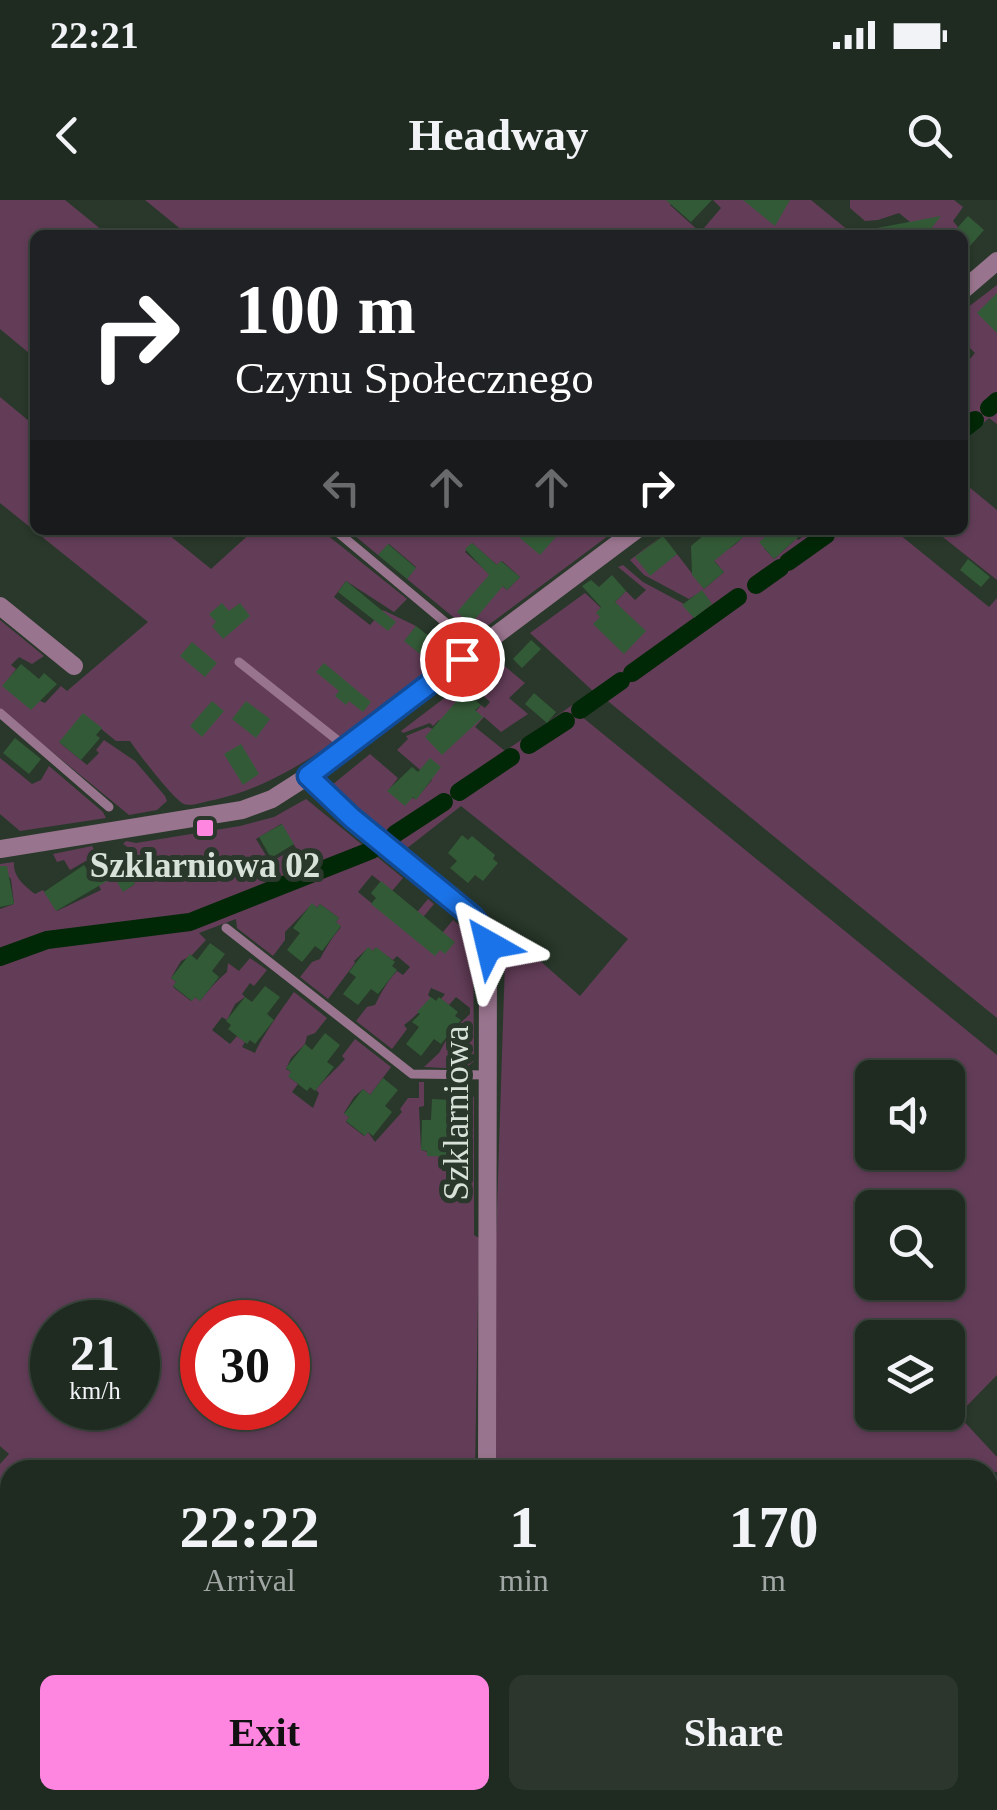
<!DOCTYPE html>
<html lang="en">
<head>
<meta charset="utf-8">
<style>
	body { margin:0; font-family:"Times New Roman",serif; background:#2c362d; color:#f1f3f6; height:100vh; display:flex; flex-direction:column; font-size:38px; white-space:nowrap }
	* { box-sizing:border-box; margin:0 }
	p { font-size:32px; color:#a1a7a5 }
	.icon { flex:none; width:55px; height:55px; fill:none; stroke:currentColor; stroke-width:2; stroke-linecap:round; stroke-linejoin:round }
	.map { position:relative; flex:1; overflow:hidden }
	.side { position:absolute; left:0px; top:1260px; width:998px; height:350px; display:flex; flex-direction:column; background:#1f2a20; border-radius:30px 30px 0 0; box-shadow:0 2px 8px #0004,0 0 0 2px #3c463e }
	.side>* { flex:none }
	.hud { position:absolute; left:30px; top:30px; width:938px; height:305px; border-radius:15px; box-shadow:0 2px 8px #0004,0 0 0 2px #3c463e; background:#202124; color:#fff; overflow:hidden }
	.buttons { position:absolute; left:855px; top:860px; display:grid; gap:20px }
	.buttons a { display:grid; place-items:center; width:110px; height:110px; border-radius:15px; background:#1f2a20; box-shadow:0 2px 8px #0004,0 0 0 2px #3c463e; font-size:50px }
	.speed { position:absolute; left:30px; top:1100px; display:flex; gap:20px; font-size:50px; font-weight:700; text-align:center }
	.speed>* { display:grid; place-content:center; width:130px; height:130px; border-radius:50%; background:#1f2a20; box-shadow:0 2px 8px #0004,0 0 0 2px #3c463e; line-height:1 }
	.speed small { font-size:25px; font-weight:400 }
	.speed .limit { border:15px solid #d22; background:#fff; color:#111 }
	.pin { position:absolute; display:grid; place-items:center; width:85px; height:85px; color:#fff; margin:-42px; border:5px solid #fff; border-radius:50%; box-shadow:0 2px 10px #0007 }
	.me { position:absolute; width:110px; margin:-55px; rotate:323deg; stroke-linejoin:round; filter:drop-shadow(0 0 8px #0008) }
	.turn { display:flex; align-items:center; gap:35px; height:210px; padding:0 40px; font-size:45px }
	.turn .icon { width:130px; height:130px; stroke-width:2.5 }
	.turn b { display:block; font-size:70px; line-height:85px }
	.lanes { display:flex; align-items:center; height:95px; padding:0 40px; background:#0003; justify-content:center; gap:50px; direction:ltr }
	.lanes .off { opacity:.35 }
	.eta { display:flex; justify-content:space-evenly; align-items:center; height:170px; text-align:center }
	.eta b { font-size:60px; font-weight:600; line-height:70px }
	.cta { display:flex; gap:20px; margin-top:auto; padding:20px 40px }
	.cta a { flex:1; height:115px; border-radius:15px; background:#fe85e0; color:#111; font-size:40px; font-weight:600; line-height:115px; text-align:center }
	.cta a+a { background:#2c362d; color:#f1f3f6 }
	.status { display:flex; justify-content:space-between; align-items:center; height:70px; padding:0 50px; background:#1f2a20; direction:ltr }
	.status svg { height:28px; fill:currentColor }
	header { display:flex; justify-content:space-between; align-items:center; height:130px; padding:0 40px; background:#1f2a20; font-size:45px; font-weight:600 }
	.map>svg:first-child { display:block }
	.green { fill:#633d58; fill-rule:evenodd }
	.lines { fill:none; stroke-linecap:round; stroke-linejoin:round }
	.canal { stroke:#002706; stroke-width:18 }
	.building { fill:#335a37 }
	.lane { stroke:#99748e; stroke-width:9 }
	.street { stroke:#99748e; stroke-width:18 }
	.route-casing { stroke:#114b97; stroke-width:25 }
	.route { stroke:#1a73e8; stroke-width:18 }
	.poi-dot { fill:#fe85e0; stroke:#29382a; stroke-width:4 }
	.labels { text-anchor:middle; stroke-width:10; stroke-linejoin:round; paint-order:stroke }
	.poi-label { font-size:35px; font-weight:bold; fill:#d9e2d9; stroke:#29382a }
	.street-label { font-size:35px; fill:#d9e2d9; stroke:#29382a }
</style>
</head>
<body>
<div class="status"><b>22:21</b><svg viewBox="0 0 49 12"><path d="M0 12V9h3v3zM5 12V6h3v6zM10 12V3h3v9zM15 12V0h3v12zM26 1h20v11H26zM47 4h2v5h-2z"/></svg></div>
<header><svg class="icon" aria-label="back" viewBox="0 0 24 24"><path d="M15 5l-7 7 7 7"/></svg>Headway<svg class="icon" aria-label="search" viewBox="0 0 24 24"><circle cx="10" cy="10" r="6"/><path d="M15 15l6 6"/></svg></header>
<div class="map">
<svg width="997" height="1610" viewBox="0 0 997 1610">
	<rect width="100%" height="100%" fill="#29382a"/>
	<g class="green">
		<path d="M 0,0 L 65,0 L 108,35 L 35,35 L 35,158 L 0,129 Z"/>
		<path d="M 145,0 L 673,0 L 670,5 L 701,33 L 188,35 Z"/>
		<path d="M 713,0 L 811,0 L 854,35 L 712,35 L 704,28 L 721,8 Z"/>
		<path d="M 850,0 L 954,0 L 963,7 L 953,21 L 958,27 L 954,35 L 926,35 L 899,13 L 878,20 L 865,21 L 850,8 Z"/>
		<path d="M 997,85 L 997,224 L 989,218 L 963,241 L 963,190 L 966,186 L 963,182 L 962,173 L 966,168 L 964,166 L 975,153 L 963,141 L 963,111 Z"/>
		<path d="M 0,197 L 35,226 L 35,330 L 163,330 L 211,369 L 254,330 L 321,330 L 407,399 L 394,412 L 346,381 L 334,397 L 370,425 L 383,410 L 416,426 L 405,441 L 425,458 L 437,445 L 450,454 C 380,506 299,582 214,600 C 205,601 192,607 184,604 C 174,600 138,553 130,541 L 116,541 L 83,514 L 60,543 L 87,565 L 99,553 L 96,550 L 104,540 L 135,561 L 165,596 L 167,601 L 157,610 L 129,615 L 0,509 L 0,420 L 44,456 L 32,464 L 19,457 L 11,465 L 16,469 L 3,486 L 45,503 L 61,486 L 67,491 L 148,422 L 0,303 Z"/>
		<path d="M 963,282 L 997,310 L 997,380 L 934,330 L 962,330 Z"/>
		<path d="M 348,330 L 616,330 L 475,435 L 407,379 L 416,367 L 389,344 L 378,355 ZM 472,343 L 497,365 L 502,361 L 520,377 L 507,390 L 465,352 Z"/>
		<path d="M 747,330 L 784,330 L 778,335 L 773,330 L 767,336 L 771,341 L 764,348 L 774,359 L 794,341 L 784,330 L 790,330 L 798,340 L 812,330 L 894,330 L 989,407 L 997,398 L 997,818 L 604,498 L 581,516 L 997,855 L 997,1175 L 958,1215 L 997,1257 L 997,1272 L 495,1270 L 495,1069 L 506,731 L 580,796 L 628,739 L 461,606 L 406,649 L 332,585 L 370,554 L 398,578 L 388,591 L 416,599 L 432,580 L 397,550 L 408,539 L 406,536 L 428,527 L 457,540 L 439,520 L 433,526 L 430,523 L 403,533 L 401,531 L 464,483 L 469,487 L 454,505 L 475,512 L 481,505 L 485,508 L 490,502 L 473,486 L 480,480 L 474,475 L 496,459 L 525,483 L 509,498 L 528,514 L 501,532 L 484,517 L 475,527 L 505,551 L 593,491 L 530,433 L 585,393 L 616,422 L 626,414 L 615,402 L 626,391 L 635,400 L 646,390 L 618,367 L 623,365 L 643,382 L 684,404 L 693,417 L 711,403 L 702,391 L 689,399 L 644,375 L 630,360 L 663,335 L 636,357 L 650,375 L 677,354 L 704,389 L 724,372 L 710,356 C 724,354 741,343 747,330 ZM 872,878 L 948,878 L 948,952 L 872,952 ZM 872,1008 L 948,1008 L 948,1082 L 872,1082 ZM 872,1138 L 948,1138 L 948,1212 L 872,1212 Z"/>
		<path d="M 0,558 L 32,584 L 41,580 L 49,566 L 103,612 L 106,618 L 20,631 L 0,614 Z"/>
		<path d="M 306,599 L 403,678 L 392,691 L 372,675 L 358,692 L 403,729 L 428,699 L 434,704 L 409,734 L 443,732 L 453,720 L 473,736 L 474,854 L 468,855 L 469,861 L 474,861 L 465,869 L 424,867 L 439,853 L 448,837 L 451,838 L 458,830 L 457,826 L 470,814 L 470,808 L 456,797 L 449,805 L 441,799 L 445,794 L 431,788 L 428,795 L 431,798 C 422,809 416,816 404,825 L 407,829 L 392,849 L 356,821 L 367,807 L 375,805 C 382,791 387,782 397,771 L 403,775 L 410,767 L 397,756 L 393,760 L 375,748 L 373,751 L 368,748 L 354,761 L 355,763 L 328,799 L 300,777 L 312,762 L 320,759 C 327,746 332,738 341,727 L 336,722 L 339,718 L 320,704 L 317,708 L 312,704 L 285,732 L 285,740 L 273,756 L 237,728 L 236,719 L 199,733 L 206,740 L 192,755 L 181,761 L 171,778 L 176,782 L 173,787 L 191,801 L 195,797 L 200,801 C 209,790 215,782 227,772 L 228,763 L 239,771 L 250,758 L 267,770 L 254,786 L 250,783 L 242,794 L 245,797 L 235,804 L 227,820 L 222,817 L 212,830 L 230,844 L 237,836 L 245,842 L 242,847 L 255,853 C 260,840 283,807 294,792 L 327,818 L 315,833 L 307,836 L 305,844 L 291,858 L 286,869 L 291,872 L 289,877 L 298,884 L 292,892 L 313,908 L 319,893 L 316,890 C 325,878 334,872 345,859 L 342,856 L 355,839 L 391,867 L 370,895 L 363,889 L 354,897 L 344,913 L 349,917 L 346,922 L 364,936 L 368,932 L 375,942 L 402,912 L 400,909 L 408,898 L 419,898 L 419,882 L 424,882 L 424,906 L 419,907 L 421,950 L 442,956 L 442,971 L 464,972 L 465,950 L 458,949 L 459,921 L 463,921 L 464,912 L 474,896 L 474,1035 L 479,1038 L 475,1270 L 10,1270 L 10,1600 L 451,1600 L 444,1610 L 351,1610 L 339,1601 L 332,1610 L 0,1610 L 0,1264 L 9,1254 L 0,1246 L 0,709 L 14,704 L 11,679 L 0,668 L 0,664 L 14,662 C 13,677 24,685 35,694 L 43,690 L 57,711 L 101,690 L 96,679 L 102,676 L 91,658 L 70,670 L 64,660 L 57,662 L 53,654 L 92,646 L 103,665 L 129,688 L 135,684 L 132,679 L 143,672 L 129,648 L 123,644 L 126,641 L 136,643 L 240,626 L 274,617 ZM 281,624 L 296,648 L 270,662 L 256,639 ZM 52,1122 L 138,1122 L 138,1208 L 52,1208 ZM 202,1122 L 288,1122 L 288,1208 L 202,1208 Z"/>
		<path d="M 997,1306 L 997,1610 L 780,1610 L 771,1600 L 988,1600 L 988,1307 Z"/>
	</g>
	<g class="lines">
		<g class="canal">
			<path d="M 989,208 L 997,201"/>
			<path d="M 962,230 L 975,220"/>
			<path d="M 788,362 L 826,335"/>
			<path d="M 756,385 L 780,368"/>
			<path d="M 632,473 L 738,397"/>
			<path d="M 580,510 L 621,481"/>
			<path d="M 529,545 L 566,521"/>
			<path d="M 459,592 L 511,557"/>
			<path d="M 395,634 L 444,602"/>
			<path d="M 0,757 L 47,740 L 190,722 L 372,650"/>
		</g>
	</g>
	<g class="building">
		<path d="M 666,0 L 712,0 L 691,22 Z"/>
		<path d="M 743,0 L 790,0 L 775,26 Z"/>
		<path d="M 941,16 L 926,35 L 878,35 L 877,28 Z"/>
		<path d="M 968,16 L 984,30 L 962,55 L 962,35 L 951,35 Z"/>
		<path d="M 997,93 L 997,133 L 977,113 Z"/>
		<path d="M 527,330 L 562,330 L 540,355 L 520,338 Z"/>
		<path d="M 710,330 L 752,330 L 714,361 L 724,372 L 704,389 L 692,375 L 691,346 Z"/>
		<path d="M 774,330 L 806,330 L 774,359 L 759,342 Z"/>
		<path d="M 663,336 L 677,354 L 650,376 L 635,357 Z"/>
		<path d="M 472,343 L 497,365 L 501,361 L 520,377 L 507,390 L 503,386 L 471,424 L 457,412 L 489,375 L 465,349 Z"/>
		<path d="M 388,344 L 416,368 L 407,379 L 378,355 Z"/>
		<path d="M 968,359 L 990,377 L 981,387 L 960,370 Z"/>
		<path d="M 612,375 L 626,391 L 615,402 L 646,431 L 624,454 L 593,424 L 600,417 L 596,413 L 601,407 L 582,386 L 591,380 L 599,387 Z"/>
		<path d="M 346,381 L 396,422 L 388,431 L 338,392 Z"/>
		<path d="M 702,390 L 712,404 L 694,418 L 682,405 Z"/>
		<path d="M 222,403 L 229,411 L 240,403 L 250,416 L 223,439 L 212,426 L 216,422 L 209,414 Z"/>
		<path d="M 416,426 L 436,442 L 424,457 L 404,441 Z"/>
		<path d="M 531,440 L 541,449 L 522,468 L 513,459 Z"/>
		<path d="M 192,442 L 217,463 L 205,477 L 180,456 Z"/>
		<path d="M 324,463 L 371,502 L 363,512 L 349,501 L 346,505 L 335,496 L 339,491 L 316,472 Z"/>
		<path d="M 21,464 L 39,479 L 44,473 L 57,484 L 31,510 L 2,486 Z"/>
		<path d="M 469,487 L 480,496 L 476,501 L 481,505 L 475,510 L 483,517 L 442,555 L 425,537 Z"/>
		<path d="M 534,493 L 556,512 L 547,523 L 525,504 Z"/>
		<path d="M 212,501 L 224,511 L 202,537 L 190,526 Z"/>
		<path d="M 246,501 L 270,519 L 256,538 L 232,519 Z"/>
		<path d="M 83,513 L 102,528 L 96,535 L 100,538 L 81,560 L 59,542 Z"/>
		<path d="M 15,538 L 41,559 L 29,574 L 3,553 Z"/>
		<path d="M 241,544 L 259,574 L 243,585 L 224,554 Z"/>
		<path d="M 430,558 L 441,567 L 416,600 L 413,597 L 405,606 L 387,591 L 412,567 L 418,572 Z"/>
		<path d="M 282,624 L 294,644 L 271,658 L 259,637 Z"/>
		<path d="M 462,635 L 468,640 L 472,636 L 495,655 L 493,659 L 498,663 L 483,681 L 475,675 L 468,683 L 450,668 L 457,661 L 448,653 Z"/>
		<path d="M 128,651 L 141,673 L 132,679 L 135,684 L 123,692 L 114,677 L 56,711 L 44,692 L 84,665 L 90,674 Z"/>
		<path d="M 0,666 L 7,666 L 14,704 L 0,707 Z"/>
		<path d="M 381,681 L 455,742 L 445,754 L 440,750 L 435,756 L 371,704 L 376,698 L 371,693 Z"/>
		<path d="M 312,703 L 317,708 L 320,704 L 339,718 L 336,722 L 341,726 L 322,751 L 315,746 L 302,762 L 287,750 L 300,733 L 293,728 Z"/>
		<path d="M 210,743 L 225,754 L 212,771 L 219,777 L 200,801 L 195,797 L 192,801 L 173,786 L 176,782 L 171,778 L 190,754 L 197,760 Z"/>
		<path d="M 368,747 L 373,751 L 376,747 L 395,762 L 392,766 L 397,770 L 378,794 L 371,789 L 358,805 L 343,794 L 356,777 L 349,772 Z"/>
		<path d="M 265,786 L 280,797 L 267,814 L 274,820 L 255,844 L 250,840 L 247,844 L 228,829 L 231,825 L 226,821 L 245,797 L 252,802 Z"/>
		<path d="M 431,797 L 436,801 L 439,797 L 458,812 L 455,816 L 461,820 L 441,844 L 434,839 L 421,856 L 406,844 L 419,827 L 412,822 L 420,814 L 417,812 Z"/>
		<path d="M 325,833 L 340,845 L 327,862 L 334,867 L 315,891 L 310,887 L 307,891 L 288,876 L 291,872 L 286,868 L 305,844 L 312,850 Z"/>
		<path d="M 383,878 L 398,890 L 385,906 L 392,912 L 373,936 L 368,932 L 365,936 L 346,921 L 349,917 L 344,914 L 363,889 L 370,895 Z"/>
		<path d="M 432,899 L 451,900 L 450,921 L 459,921 L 458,952 L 451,952 L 451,957 L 427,956 L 427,951 L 421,950 L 422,920 L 431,920 Z"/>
	</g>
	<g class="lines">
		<g class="lane">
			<path d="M 335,330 L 476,448"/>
			<path d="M 239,462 L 346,547"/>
			<path d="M 0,513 L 109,607"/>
			<path d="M 226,728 L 412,874 L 487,875"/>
		</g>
		<g class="street">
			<path d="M 962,91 L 997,61"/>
			<path d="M 0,406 L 74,466"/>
			<path d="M 308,576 L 329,598 L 473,717 L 488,741 L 487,1270"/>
			<path d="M 0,649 L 242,610 L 272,599 L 308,576 L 636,330"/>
			<path d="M 461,1610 L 467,1600"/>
		</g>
	</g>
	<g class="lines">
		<g class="route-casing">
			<path id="route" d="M 462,459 L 308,576 L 352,618 L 473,717 L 484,731 L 489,745"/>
		</g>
		<use href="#route" class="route"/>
	</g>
	<rect class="poi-dot" x="195" y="618" width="20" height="20" rx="5"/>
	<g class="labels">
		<g class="poi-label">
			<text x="205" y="677">Szklarniowa 02</text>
		</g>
		<g class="street-label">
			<text transform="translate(456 913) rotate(-90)" y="12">Szklarniowa</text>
		</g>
	</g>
</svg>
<div class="buttons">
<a><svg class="icon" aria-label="sound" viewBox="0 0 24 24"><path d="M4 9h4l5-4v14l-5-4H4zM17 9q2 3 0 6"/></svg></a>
<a><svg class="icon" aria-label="search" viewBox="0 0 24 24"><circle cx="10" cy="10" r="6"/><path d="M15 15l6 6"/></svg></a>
<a><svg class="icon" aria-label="layers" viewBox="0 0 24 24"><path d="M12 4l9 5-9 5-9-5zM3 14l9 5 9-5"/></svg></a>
</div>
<div class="speed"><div>21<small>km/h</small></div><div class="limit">30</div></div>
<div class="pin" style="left:462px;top:459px;background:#d93025"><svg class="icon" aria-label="arrive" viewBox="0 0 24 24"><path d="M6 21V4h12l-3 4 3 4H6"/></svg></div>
<svg class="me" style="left:489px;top:745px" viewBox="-20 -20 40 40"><path d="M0-17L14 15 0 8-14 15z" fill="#1a73e8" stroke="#fff" stroke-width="4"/></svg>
<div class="hud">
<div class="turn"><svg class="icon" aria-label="right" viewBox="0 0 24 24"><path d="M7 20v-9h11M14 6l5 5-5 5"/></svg><div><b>100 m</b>Czynu Społecznego</div></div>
<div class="lanes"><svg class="icon off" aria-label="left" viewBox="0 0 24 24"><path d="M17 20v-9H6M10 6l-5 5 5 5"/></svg><svg class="icon off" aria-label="ahead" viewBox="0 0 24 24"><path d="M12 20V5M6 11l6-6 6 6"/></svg><svg class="icon off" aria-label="ahead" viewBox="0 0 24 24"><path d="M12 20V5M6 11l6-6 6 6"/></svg><svg class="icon" aria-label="right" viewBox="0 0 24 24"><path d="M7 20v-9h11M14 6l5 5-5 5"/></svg></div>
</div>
<section class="side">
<div class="eta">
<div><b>22:22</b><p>Arrival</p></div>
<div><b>1</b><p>min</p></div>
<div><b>170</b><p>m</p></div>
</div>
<div class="cta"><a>Exit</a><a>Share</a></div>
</section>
</div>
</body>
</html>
